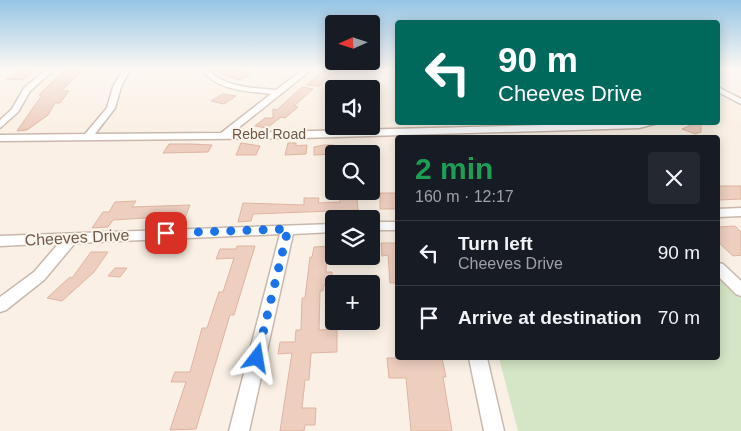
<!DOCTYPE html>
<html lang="en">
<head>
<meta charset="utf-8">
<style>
	body { margin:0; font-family:Helvetica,sans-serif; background:#242831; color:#f1f3f6; height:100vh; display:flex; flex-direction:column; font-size:19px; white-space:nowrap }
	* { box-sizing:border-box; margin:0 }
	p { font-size:16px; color:#9ea1a6 }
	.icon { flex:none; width:28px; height:28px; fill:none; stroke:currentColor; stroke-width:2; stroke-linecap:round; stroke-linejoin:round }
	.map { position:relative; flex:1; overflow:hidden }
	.details { position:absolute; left:395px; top:135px; width:325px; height:225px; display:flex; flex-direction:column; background:#171b24; border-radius:5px; box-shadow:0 2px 12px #0003 }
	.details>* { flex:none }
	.guide { position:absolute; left:395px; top:20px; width:325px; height:105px; border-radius:5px; box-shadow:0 2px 12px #0003; background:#00695c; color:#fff; overflow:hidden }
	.needle { width:32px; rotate:267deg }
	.buttons { position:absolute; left:325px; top:15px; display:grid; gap:10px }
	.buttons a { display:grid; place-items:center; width:55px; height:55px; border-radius:5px; background:#171b24; box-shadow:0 2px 12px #0003; font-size:25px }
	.pin { position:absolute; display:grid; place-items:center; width:42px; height:42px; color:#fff; margin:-21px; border-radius:10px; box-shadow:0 2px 8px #0006 }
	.me { position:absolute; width:55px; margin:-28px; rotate:14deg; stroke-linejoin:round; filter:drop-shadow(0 0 4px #0008) }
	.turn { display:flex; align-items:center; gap:18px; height:105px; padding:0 20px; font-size:22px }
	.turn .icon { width:65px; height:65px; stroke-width:2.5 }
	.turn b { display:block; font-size:35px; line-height:42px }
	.round { display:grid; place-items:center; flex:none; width:52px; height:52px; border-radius:5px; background:#242831 }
	.overview { display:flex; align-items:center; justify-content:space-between; height:85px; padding:0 20px }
	h1 { font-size:30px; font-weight:700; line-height:38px; color:#1e9e55 }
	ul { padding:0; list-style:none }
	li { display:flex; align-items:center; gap:15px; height:65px; padding:0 20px; border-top:1px solid #363941 }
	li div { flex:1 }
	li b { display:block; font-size:19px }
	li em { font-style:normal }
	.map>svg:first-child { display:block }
	.green { fill:#d4e6c5 }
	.building { fill:#edcebf; stroke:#deb5a1 }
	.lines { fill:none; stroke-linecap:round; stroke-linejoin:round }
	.minor-casing { stroke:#cab8ac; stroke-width:3 }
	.minor { fill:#fff; fill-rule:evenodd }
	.route { stroke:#1a73e8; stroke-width:9; stroke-dasharray:0 16.2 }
	.labels { text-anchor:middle; stroke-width:4; stroke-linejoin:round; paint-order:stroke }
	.far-street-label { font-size:14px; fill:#70574d; stroke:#fdf5ea }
	.street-label { font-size:16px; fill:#70574d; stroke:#fdf5ea }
</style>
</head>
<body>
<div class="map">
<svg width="741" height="431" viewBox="0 0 741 431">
	<rect width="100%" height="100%" fill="#faf0e5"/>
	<path class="green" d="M 718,275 L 741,296 L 741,431 L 518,431 L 499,358 L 718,358 Z"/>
	<g class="building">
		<path d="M 22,69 L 38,69 L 24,79 L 6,80 Z"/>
		<path d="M 65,69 L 85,69 L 61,91 L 69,91 L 60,103 L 55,103 L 48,115 L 27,130 L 17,131 L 42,95 L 39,95 Z"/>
		<path d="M 237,69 L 251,75 L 238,80 L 212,70 Z"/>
		<path d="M 325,69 L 338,69 L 319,86 L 307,85 Z"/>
		<path d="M 302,87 L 313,89 L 294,106 L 298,107 L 285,118 L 281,117 L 267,128 L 255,126 L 265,118 L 273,118 L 273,109 L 277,110 Z"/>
		<path d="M 223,94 L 236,96 L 224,104 L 211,101 Z"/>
		<path d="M 698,122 L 701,122 L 701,132 L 695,134 L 682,129 Z"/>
		<path d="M 241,143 L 260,146 L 256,155 L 236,155 Z"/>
		<path d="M 288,143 L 296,143 L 296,146 L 307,145 L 306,154 L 285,155 Z"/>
		<path d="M 169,144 L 189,144 L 212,145 L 208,152 L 163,153 Z"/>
		<path d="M 324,145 L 334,145 L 334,154 L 314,155 L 314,147 Z"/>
		<path d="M 718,186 L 741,186 L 741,199 L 718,200 Z"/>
		<rect x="380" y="193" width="18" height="16"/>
		<path d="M 304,198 L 319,198 L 318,203 L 340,202 L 340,199 L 357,198 L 358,210 L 253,214 L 251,221 L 238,222 L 243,203 L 304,205 Z"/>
		<path d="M 136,201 L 132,207 L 190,205 L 185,218 L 170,219 L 167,224 L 157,224 L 161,217 L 113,220 L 108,227 L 92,228 L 103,212 L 109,212 L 115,202 Z"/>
		<path d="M 735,226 L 741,232 L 741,255 L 733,256 L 718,242 L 718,227 Z"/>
		<path d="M 381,243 L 396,243 L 398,283 L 390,283 L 388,255 L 382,256 Z"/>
		<path d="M 237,246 L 255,246 L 234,315 L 230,315 L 196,429 L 170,430 L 186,382 L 171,382 L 175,372 L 190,372 L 202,328 L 207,328 L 219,292 L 223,292 L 234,258 L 216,259 L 220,249 L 236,249 Z"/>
		<path d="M 334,246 L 334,254 L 327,254 L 326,272 L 332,272 L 332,285 L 324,285 L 323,291 L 320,291 L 319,330 L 337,329 L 337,352 L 311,353 L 309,380 L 305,380 L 302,408 L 316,408 L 315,425 L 305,425 L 304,431 L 280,431 L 292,353 L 278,354 L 280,342 L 295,342 L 296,330 L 301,330 L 302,298 L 305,298 L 310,257 L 312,257 L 314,247 Z"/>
		<path d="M 91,252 L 108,252 L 94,272 L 62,301 L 47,298 L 70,277 L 72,278 Z"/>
		<path d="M 115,268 L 127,268 L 120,277 L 108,276 Z"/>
		<path d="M 387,358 L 442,358 L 446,377 L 443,377 L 452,431 L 411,431 L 406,378 L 389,378 Z"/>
	</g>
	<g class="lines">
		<g class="minor-casing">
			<g id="minor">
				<path d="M 47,69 L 55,69 L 30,91 L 18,112 L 0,128 L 0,120 L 12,109 L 24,88 Z"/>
				<path d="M 123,69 L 130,69 L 121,87 L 115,108 L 95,134 L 221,133 L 271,94 C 248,91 216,91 202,69 L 209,69 C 222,88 256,88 276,90 L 304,69 L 312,69 L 232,133 L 662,122 L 639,128 L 302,138 L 0,141 L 0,135 L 85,134 L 107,108 L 113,87 Z"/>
				<path d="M 718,87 L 741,99 L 741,104 L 718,92 Z"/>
				<path d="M 741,208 L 741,216 L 718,217 L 718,209 Z"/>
				<rect x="371" y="222" width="27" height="8"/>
				<path d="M 334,224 L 334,232 L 293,234 L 249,431 L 229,431 L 280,234 L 75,243 L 44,280 L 6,310 L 0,312 L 0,297 L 34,272 L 59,243 L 0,246 L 0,236 Z"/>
				<path d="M 718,263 L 723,264 L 741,281 L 741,296 L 736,294 L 718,276 Z"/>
				<path d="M 469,358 L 487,358 L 504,431 L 484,431 Z"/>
			</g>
		</g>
		<use href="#minor" class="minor"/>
	</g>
	<linearGradient id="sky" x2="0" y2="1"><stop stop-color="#96c5e5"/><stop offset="0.53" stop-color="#fdf8f3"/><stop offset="1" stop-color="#fdf8f3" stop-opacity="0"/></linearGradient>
	<rect width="741" height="130" fill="url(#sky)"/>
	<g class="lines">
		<path class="route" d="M 166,233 L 288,229 L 257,358"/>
	</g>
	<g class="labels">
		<g class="far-street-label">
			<text x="269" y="139">Rebel Road</text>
		</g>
		<g class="street-label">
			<text transform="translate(77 237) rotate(-3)" y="6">Cheeves Drive</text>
		</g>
	</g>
</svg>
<div class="buttons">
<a><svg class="needle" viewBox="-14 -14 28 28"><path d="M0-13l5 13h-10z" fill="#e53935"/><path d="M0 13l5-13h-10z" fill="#9ea1a6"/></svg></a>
<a><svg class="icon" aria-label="sound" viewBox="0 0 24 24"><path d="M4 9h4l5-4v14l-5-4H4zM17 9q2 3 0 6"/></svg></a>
<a><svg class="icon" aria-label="search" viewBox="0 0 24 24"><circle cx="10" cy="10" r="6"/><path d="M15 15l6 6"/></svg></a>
<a><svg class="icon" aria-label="layers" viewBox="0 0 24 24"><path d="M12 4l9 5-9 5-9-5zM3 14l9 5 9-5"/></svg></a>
<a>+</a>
</div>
<div class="pin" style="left:166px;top:233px;background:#d93025"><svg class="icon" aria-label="arrive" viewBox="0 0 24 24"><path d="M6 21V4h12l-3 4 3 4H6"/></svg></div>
<svg class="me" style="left:257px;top:358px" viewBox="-20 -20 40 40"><path d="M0-17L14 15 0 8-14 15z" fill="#1a73e8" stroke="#fff" stroke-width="4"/></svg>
<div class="guide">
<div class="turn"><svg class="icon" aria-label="left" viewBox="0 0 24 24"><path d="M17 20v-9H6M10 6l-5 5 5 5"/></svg><div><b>90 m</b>Cheeves Drive</div></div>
</div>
<section class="details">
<div class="overview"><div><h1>2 min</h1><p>160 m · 12:17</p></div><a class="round"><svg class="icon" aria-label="close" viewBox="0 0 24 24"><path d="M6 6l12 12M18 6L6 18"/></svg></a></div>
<ul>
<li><svg class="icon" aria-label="left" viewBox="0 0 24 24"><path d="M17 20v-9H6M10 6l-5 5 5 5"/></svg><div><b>Turn left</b><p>Cheeves Drive</p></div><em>90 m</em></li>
<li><svg class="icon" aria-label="arrive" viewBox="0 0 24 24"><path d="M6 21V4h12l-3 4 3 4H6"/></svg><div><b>Arrive at destination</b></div><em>70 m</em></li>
</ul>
</section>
</div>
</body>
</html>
